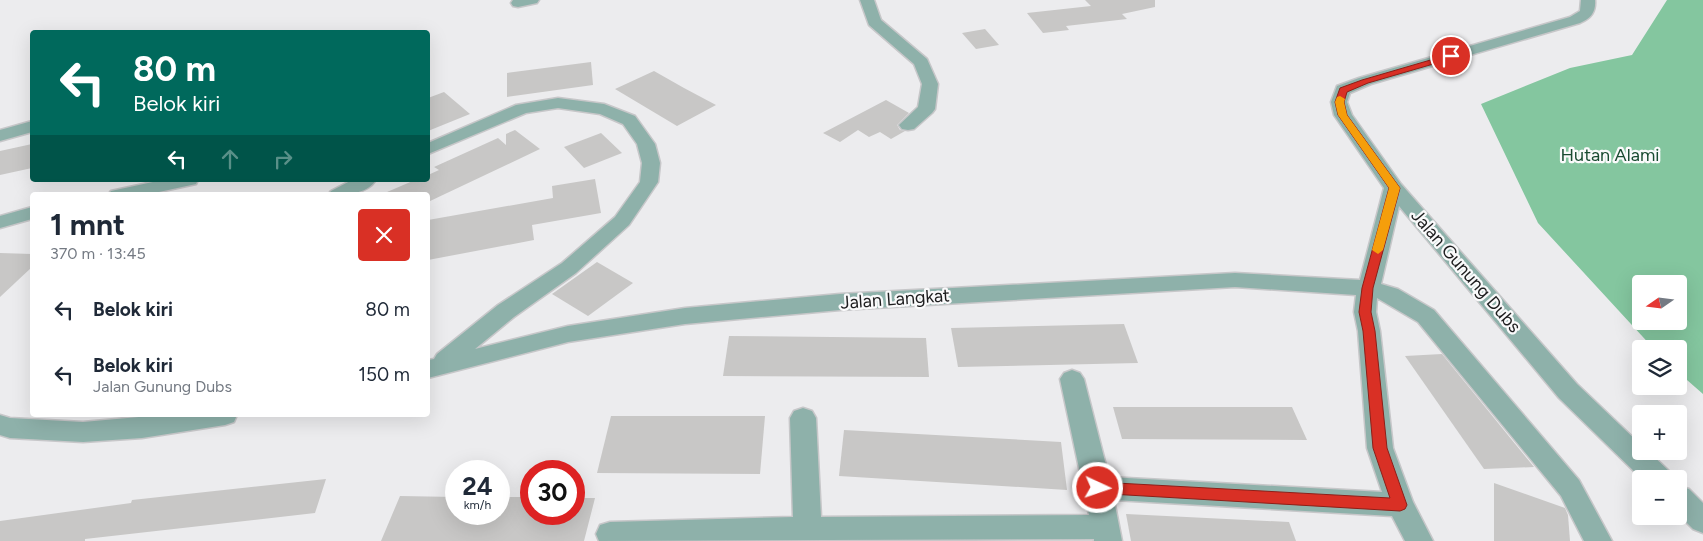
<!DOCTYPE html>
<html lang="id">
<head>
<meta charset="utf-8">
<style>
	body { margin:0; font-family:Figtree,sans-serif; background:#f6f6f7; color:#1f2937; height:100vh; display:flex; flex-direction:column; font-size:19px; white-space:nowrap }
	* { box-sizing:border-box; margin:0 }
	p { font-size:16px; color:#747a83 }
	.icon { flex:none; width:28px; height:28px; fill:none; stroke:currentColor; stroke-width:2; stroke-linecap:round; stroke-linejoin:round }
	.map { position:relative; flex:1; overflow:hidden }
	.details { position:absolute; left:30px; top:192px; width:400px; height:225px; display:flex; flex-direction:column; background:#fff; border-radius:5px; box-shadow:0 5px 20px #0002 }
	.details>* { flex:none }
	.guide { position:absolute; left:30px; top:30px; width:400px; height:152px; border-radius:5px; box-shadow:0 5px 20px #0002; background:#00695c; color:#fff; overflow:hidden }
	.needle { width:32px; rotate:256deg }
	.fabs { position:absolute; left:1632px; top:275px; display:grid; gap:10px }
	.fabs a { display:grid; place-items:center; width:55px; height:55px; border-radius:5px; background:#fff; box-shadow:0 5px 20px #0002; font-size:25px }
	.speed { position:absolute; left:445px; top:460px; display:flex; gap:10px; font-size:25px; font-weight:700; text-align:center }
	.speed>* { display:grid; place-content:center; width:65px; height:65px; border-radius:50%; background:#fff; box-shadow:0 5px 20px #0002; line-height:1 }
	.speed small { font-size:12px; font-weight:400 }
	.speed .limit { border:8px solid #d22; background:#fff; color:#111 }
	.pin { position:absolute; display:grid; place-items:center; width:42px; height:42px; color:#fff; margin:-21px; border:2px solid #fff; border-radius:50%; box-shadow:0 1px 5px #0007 }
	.me { position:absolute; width:55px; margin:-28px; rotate:93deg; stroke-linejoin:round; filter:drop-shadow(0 0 4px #0008) }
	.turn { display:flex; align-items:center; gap:18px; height:105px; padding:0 20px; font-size:22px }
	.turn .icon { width:65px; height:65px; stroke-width:2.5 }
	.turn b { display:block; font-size:35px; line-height:42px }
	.lanes { display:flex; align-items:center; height:48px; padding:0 20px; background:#0003; justify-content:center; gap:25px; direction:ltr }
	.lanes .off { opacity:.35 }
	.round { display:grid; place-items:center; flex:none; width:52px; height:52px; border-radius:5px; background:#f6f6f7 }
	.headline { display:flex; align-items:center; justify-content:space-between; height:85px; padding:0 20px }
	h1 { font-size:30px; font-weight:700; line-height:38px }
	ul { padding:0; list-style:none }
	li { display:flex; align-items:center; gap:15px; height:65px; padding:0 20px }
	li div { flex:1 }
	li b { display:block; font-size:19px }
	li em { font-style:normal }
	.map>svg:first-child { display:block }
	.forest { fill:#84c69f; fill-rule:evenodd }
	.building { fill:#c8c7c6 }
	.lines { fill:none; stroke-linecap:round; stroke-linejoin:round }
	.minor-casing { stroke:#c7c7c9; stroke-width:3 }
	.minor { fill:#8eb1aa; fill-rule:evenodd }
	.route { fill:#d93025; stroke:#8d1f18 }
	.slow { fill:#f59e0b }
	.labels { text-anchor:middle; stroke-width:4.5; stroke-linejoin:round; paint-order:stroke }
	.park-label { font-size:18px; fill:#194b31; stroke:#fafafb }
	.street-label { font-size:18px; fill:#1d1d1e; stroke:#fafafb }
</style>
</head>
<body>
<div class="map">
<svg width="1703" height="541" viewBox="0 0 1703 541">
	<rect width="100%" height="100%" fill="#ececee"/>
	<path class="forest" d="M 1667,0 L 1703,0 L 1703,394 L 1679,373 L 1679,349 L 1654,349 L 1538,223 L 1481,104 L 1570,68 L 1632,55 ZM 1641,284 L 1679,284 L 1679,321 L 1641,321 Z"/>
	<g class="building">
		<path d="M 1085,0 L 1155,0 L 1155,7 L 1122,14 L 1127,19 L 1066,26 L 1069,30 L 1043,33 L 1027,13 L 1091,6 Z"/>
		<path d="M 985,29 L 999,45 L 976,49 L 962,33 Z"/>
		<path d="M 591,62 L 593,85 L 507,97 L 507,73 Z"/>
		<path d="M 654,71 L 684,88 L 716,105 L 677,126 L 615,89 Z"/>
		<path d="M 444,92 L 470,114 L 428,131 L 428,98 Z"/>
		<path d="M 886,100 L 909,113 L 897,125 L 900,130 L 905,131 L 891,139 L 880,132 L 869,137 L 858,130 L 840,142 L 823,133 Z"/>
		<path d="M 515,130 L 540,149 L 428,202 L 428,195 L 380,195 L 415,180 L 428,180 L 428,175 L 439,170 L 434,167 L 498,138 L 506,145 L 506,134 Z"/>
		<path d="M 601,133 L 622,153 L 584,168 L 564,147 Z"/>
		<path d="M 32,144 L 32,168 L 0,175 L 0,151 Z"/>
		<path d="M 595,179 L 601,213 L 532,225 L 534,240 L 428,260 L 428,220 L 553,198 L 552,186 Z"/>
		<path d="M 0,253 L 32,254 L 32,267 L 0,297 Z"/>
		<path d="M 597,262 L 633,283 L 588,316 L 552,294 Z"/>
		<path d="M 1124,324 L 1138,363 L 958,367 L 951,328 Z"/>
		<path d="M 729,336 L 926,338 L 929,377 L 723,376 Z"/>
		<path d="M 1442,354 L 1534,467 L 1484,469 L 1405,356 Z"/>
		<path d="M 1113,407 L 1292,407 L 1307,440 L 1122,439 Z"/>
		<path d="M 611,416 L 765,416 L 760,474 L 597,473 Z"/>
		<path d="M 844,430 L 1061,442 L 1067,490 L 839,476 Z"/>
		<path d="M 326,479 L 315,513 L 85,539 L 85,541 L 0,541 L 0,521 L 131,503 L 132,500 Z"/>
		<path d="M 1494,483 L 1565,508 L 1568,515 L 1570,541 L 1494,541 Z"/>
		<path d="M 400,496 L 456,497 L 456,514 L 499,514 L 499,497 L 531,497 L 531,514 L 574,514 L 574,498 L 595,498 L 584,541 L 381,541 Z"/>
		<path d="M 1126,514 L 1289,522 L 1296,541 L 1131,541 Z"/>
	</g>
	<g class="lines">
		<g class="minor-casing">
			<g id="minor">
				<path d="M 513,0 L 539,0 L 537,3 L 518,7 L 513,6 L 511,3 Z"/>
				<path d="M 860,0 L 874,0 L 881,20 L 927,59 L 938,84 L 935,109 L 932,113 L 914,129 L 908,130 L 902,129 L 899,125 L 918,107 L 922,84 L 914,64 L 869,25 Z"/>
				<path d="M 1581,0 L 1595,0 C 1596,12 1591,18 1580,23 L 1371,84 L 1350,93 L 1347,102 L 1352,115 L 1401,184 L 1577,384 L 1641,445 L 1641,451 L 1648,451 L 1669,471 L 1673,479 L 1642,479 L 1559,398 L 1399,206 L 1381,284 L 1398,289 L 1434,310 L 1579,480 L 1612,541 L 1584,541 L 1561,496 L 1418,322 L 1377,298 L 1376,312 L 1380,331 L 1393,448 L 1413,502 L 1433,541 L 1405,541 L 1392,516 L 1114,500 L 1122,541 L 1094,541 L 1094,539 L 599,541 L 596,534 L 600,525 L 610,522 L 793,517 L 790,418 L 794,411 L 803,408 L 812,411 L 816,418 L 821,517 L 1089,515 L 1060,379 L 1064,373 L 1072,370 L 1080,373 L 1084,379 L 1109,477 L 1382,492 L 1367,448 L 1358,331 L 1354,312 L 1356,295 L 1235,287 L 840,310 L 685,324 L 568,342 L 428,378 L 428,360 L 434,359 L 437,354 L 498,305 L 562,263 L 615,217 L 640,182 L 642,163 L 637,144 L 623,124 L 600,114 L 558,108 L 526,113 L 428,154 L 428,143 L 516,105 L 558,98 L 604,104 L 635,116 L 655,144 L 660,163 L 658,182 L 629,225 L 576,273 L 514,317 L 475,349 L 568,326 L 685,308 L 840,294 L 1235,273 L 1360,280 L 1384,188 L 1334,115 L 1331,102 L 1337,86 L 1359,78 L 1570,17 L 1580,11 Z"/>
				<path d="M 32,121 L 32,132 L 0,141 L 0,130 Z"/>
				<path d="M 162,180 L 198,180 L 196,184 L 145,195 L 108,195 L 111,191 Z"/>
				<path d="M 352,180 L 376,180 C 366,195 345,195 328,195 L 331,191 Z"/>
				<path d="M 32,207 L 32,219 L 0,228 L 0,216 Z"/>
				<path d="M 0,415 L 10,418 L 83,422 L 161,415 L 237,415 L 234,422 L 225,425 L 142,438 L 83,442 L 10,438 L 0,435 Z"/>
				<path d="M 1679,486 L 1689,489 L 1703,503 L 1703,533 L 1693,529 L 1679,515 Z"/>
			</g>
		</g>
		<use href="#minor" class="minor"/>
	</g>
	<path class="route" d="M 1451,54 L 1455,56 L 1454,58 L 1368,83 L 1347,92 L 1344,102 L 1347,115 L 1400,188 L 1373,288 L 1371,312 L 1375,331 L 1387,448 L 1407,505 L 1405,509 L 1400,511 L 1093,493 L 1091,488 L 1093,484 L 1098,482 L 1390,498 L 1373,448 L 1363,331 L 1359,312 L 1362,288 L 1389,188 L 1338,115 L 1335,102 L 1340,88 L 1362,80 Z"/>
	<path class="slow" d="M 1340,96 L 1345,99 L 1344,102 L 1347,115 L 1400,188 L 1383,250 L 1378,254 L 1372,250 L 1389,188 L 1338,115 L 1335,102 L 1337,97 Z"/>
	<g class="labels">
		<g class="park-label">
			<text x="1610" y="161">Hutan Alami</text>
		</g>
		<g class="street-label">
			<text transform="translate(1466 271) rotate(49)" y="6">Jalan Gunung Dubs</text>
			<text transform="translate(895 299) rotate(-4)" y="6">Jalan Langkat</text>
		</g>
	</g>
</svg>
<div class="fabs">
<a><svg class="needle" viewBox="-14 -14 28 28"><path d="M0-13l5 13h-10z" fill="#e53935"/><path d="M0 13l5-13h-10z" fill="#747a83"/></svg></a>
<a><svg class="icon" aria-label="layers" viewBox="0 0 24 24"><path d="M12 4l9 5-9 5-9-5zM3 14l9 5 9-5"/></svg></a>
<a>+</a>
<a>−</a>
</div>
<div class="speed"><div>24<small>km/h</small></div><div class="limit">30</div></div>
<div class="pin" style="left:1451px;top:56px;background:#d93025"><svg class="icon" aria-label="arrive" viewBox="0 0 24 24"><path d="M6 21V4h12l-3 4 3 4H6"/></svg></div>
<svg class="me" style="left:1098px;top:488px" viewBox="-20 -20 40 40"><circle r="17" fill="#d93025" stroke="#fff" stroke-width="3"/><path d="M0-11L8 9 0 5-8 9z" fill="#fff"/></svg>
<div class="guide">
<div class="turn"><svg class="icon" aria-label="left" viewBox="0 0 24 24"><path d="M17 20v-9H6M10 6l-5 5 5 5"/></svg><div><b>80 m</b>Belok kiri</div></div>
<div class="lanes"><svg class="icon" aria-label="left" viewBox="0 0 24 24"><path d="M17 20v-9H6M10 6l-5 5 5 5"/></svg><svg class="icon off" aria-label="ahead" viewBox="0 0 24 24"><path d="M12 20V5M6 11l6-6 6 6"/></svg><svg class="icon off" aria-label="right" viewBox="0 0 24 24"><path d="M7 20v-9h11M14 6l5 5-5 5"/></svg></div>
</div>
<section class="details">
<div class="headline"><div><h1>1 mnt</h1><p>370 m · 13:45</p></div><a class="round" style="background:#d93025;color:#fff"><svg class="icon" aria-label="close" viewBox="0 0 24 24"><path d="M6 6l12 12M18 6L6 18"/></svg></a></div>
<ul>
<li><svg class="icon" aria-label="left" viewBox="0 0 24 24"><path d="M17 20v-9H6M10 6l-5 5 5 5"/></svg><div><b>Belok kiri</b></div><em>80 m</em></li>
<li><svg class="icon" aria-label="left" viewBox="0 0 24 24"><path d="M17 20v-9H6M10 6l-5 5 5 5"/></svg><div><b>Belok kiri</b><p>Jalan Gunung Dubs</p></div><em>150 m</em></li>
</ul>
</section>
</div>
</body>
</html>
